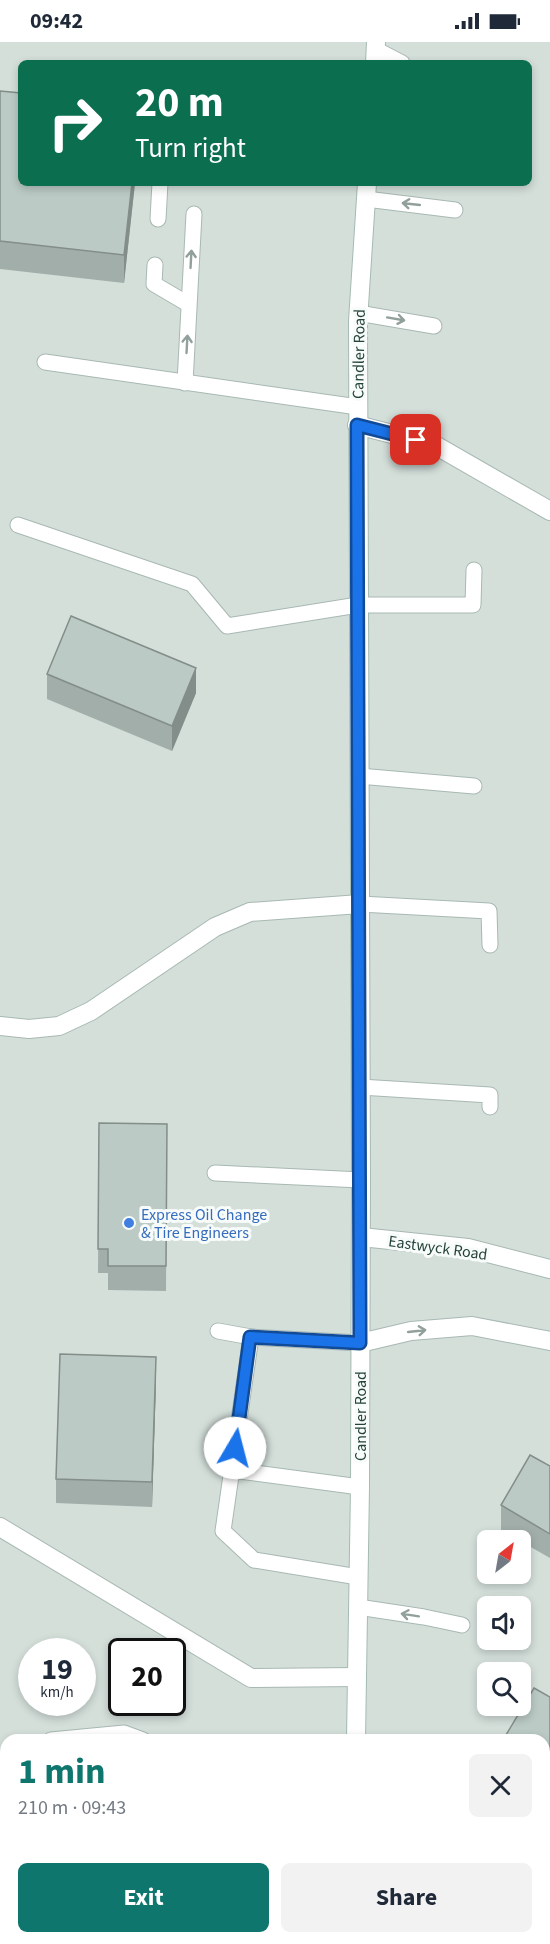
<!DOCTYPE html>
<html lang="en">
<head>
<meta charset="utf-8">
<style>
	body { margin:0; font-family:"Source Sans 3",sans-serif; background:#f2f2f3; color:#1f2937; height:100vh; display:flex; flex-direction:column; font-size:22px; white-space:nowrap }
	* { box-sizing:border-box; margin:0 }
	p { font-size:20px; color:#747a83 }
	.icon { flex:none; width:33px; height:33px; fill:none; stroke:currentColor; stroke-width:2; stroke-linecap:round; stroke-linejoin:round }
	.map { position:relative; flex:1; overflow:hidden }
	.drawer { position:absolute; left:0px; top:1692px; width:550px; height:210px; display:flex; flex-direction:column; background:#fff; border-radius:18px 18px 0 0; box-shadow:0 3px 9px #0003 }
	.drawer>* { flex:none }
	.top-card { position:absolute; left:18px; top:18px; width:514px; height:126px; border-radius:9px; box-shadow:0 3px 9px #0003; background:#0b6e4f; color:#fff; overflow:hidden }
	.needle { width:39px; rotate:31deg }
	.tools { position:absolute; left:477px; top:1488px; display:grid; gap:12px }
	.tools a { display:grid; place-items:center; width:54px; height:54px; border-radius:9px; background:#fff; box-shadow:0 3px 9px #0003; font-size:30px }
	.speed { position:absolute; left:18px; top:1596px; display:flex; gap:12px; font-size:30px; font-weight:700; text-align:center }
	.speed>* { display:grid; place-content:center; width:78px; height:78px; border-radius:50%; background:#fff; box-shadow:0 3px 9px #0003; line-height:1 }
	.speed small { font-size:15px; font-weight:400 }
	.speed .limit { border:3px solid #111; border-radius:9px; background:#fff; color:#111 }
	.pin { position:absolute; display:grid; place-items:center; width:51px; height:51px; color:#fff; margin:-26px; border-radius:12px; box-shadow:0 3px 9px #0006 }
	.me { position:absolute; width:66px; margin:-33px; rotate:8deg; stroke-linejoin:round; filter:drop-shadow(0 0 4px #0008) }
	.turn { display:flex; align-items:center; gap:21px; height:126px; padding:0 18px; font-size:27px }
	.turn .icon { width:78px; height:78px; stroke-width:2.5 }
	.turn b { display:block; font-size:42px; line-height:51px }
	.round { display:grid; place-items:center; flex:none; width:63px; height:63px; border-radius:9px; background:#f2f2f3 }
	.summary { display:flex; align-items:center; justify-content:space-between; height:102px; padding:0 18px }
	h1 { font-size:36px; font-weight:700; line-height:45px; color:#0f766e }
	.cta { display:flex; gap:12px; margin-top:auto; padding:12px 18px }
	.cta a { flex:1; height:69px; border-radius:9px; background:#0f766e; color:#fff; font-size:24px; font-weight:700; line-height:69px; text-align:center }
	.cta a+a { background:#f2f2f3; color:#1f2937 }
	.status { display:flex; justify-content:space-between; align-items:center; height:42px; padding:0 30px; background:#fff; direction:ltr }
	.status svg { height:16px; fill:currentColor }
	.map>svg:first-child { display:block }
	.built { fill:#d4dfda; fill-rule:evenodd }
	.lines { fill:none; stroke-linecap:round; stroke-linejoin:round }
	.lane-casing { stroke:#a8b8b2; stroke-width:17 }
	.street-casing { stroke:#a8b8b2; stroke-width:20 }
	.secondary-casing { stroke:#a4bbb3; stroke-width:20 }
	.lane { stroke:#fff; stroke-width:15 }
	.street { stroke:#fff; stroke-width:18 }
	.secondary { stroke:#fff; stroke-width:18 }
	.wall { fill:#a1aea9 }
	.shaded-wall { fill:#838d89 }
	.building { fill:#bbcac4; stroke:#838d89; stroke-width:1.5 }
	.oneway { stroke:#92a09c }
	.route-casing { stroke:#114b97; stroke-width:15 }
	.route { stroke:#1a73e8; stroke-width:10 }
	.shop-dot { fill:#3f7fe0; stroke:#f7fbf9; stroke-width:2 }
	.labels { text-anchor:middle; stroke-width:6; stroke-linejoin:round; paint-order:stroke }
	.street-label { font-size:16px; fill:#24423a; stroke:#f7fbf9 }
	.shop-label { font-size:16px; fill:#366cbe; stroke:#f7fbf9; text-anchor:start }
</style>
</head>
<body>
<div class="status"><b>09:42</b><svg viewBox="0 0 49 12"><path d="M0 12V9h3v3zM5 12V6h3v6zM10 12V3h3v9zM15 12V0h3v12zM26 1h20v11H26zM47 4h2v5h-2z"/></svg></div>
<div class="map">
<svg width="550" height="1902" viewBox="0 0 550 1902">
	<rect width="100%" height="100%" fill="#e6efeb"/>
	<path class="built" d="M 0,0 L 550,0 L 550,1902 L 0,1902 ZM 21,21 L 530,21 L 530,141 L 21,141 ZM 488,1498 L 520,1498 L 520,1532 L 488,1532 ZM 488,1564 L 520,1564 L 520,1598 L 488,1598 ZM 32,1610 L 82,1610 L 82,1660 L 32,1660 ZM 122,1610 L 172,1610 L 172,1660 L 122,1660 ZM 488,1630 L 520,1630 L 520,1664 L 488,1664 ZM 6,1698 L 544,1698 L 544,1896 L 6,1896 Z"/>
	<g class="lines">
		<g class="lane-casing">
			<g id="lane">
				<path d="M 375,7 L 402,21"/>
				<path d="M 366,157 L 455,168"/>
				<path d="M 158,177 L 160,141"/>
				<path d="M 155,223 L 154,242 L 188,262"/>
				<path d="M 358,271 L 434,284"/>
				<path d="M 45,320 L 358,365"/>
				<path d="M 185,341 L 194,172"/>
				<path d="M 18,483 L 192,542 L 227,584 L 358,563 L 473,563 L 474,528"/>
				<path d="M 359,734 L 474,744"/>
				<path d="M 360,862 L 489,869 L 490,903"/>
				<path d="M 360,1045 L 490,1053 L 490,1065"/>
				<path d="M 215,1131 L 361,1138"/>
				<path d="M 218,1289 L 251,1295 L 360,1301"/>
				<path d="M 251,1295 L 223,1489 L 254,1518 L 358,1535"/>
				<path d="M 232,1428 L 360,1445"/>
				<path d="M 358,1565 L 424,1575 L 462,1583"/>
				<path d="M 51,1698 L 124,1691 L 143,1698"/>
				<path d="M 287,1896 L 309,1902"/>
				<path d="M 509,1896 L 521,1902"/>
				<path d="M 223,1902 L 227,1896"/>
			</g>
		</g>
		<g class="street-casing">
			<g id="street">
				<path d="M 357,383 L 435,403 L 550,469"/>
				<path d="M 0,984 L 29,987 L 59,984 L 91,969 L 215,885 L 250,870 L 360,862"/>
				<path d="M 361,1195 L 468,1206 L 550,1227"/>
				<path d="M 360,1301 L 411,1289 L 472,1284 L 550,1299"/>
				<path d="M 0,1485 L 251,1636 L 357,1635"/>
			</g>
		</g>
		<g class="secondary-casing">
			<g id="secondary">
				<path d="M 375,21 L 376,0"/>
				<path d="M 356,1698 L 360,1445 L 361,1138 L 358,279 L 367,141"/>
				<path d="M 352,1902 L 352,1896"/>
			</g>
		</g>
		<use href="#lane" class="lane"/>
		<use href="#street" class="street"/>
		<use href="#secondary" class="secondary"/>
	</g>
	<g class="wall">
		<path d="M 0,49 L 21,141 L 135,141 L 124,241 L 0,227 Z"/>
		<path d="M 47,632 L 196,651 L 172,709 L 47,657 Z"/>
		<path d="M 99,1081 L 167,1082 L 166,1249 L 108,1248 L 108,1231 L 98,1231 Z"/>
		<path d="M 156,1340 L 152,1465 L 56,1461 L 56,1437 Z"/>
		<path d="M 550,1424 L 550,1516 L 501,1488 L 501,1463 Z"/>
		<path d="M 550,1655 L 550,1757 L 544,1753 L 544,1698 Z"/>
	</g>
	<g class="shaded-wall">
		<path d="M 132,141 L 135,141 L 124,241 L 124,213 Z"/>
		<path d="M 196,626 L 196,651 L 172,709 L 172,684 Z"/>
		<path d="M 156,1315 L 156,1340 L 152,1465 L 152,1440 Z"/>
	</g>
	<g class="building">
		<path d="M 0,49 L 21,51 L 21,141 L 132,141 L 124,213 L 0,199 Z"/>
		<path d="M 71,574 L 196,626 L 172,684 L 47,632 Z"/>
		<path d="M 99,1081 L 167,1082 L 166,1224 L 108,1224 L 108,1207 L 98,1207 Z"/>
		<path d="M 60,1312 L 156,1315 L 152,1440 L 56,1437 Z"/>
		<path d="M 530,1413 L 550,1424 L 550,1492 L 501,1463 Z"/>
		<path d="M 534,1646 L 550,1655 L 550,1732 L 544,1729 L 544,1698 L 503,1698 Z"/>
	</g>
	<defs><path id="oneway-shaft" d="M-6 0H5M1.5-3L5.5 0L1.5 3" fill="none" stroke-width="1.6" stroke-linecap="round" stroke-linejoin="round" transform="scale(1.5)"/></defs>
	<g class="oneway">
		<use href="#oneway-shaft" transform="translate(411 162) rotate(-174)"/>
		<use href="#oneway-shaft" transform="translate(191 217) rotate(-87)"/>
		<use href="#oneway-shaft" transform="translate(396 277) rotate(10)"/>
		<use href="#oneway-shaft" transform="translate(187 302) rotate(-87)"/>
		<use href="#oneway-shaft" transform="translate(417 1289) rotate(-6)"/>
		<use href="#oneway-shaft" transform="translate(410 1573) rotate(-171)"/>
	</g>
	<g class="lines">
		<g class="route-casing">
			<path id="route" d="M 235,1406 L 250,1295 L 360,1301 L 357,383 L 416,398"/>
		</g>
		<use href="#route" class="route"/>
	</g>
	<circle class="shop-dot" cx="129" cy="1181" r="6"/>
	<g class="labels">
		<g class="street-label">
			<text transform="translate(358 312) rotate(-89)" y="6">Candler Road</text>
			<text transform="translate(438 1205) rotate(8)" y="6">Eastwyck Road</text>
			<text transform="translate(360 1374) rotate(-90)" y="6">Candler Road</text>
		</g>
		<g class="shop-label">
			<text x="141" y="1178">Express Oil Change<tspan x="141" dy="18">&amp; Tire Engineers</tspan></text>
		</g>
	</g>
</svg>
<div class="tools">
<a><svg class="needle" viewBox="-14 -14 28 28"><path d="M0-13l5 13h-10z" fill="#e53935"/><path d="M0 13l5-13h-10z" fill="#747a83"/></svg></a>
<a><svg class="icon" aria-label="sound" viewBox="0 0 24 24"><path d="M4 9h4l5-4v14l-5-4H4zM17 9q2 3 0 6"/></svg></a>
<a><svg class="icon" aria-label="search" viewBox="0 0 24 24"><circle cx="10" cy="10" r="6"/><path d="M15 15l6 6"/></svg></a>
</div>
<div class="speed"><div>19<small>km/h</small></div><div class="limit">20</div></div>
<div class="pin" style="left:416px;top:398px;background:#d93025"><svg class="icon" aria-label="arrive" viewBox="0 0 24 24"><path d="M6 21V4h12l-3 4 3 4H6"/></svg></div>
<svg class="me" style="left:235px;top:1406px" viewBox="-20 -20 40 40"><circle r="19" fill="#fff"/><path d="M0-13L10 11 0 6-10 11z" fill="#1a73e8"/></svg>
<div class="top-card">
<div class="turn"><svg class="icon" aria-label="right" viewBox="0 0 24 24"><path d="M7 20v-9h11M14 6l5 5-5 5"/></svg><div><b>20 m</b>Turn right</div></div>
</div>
<section class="drawer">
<div class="summary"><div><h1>1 min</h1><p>210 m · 09:43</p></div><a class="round"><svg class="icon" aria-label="close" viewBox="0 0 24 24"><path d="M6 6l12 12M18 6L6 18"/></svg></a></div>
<div class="cta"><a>Exit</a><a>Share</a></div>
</section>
</div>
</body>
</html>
